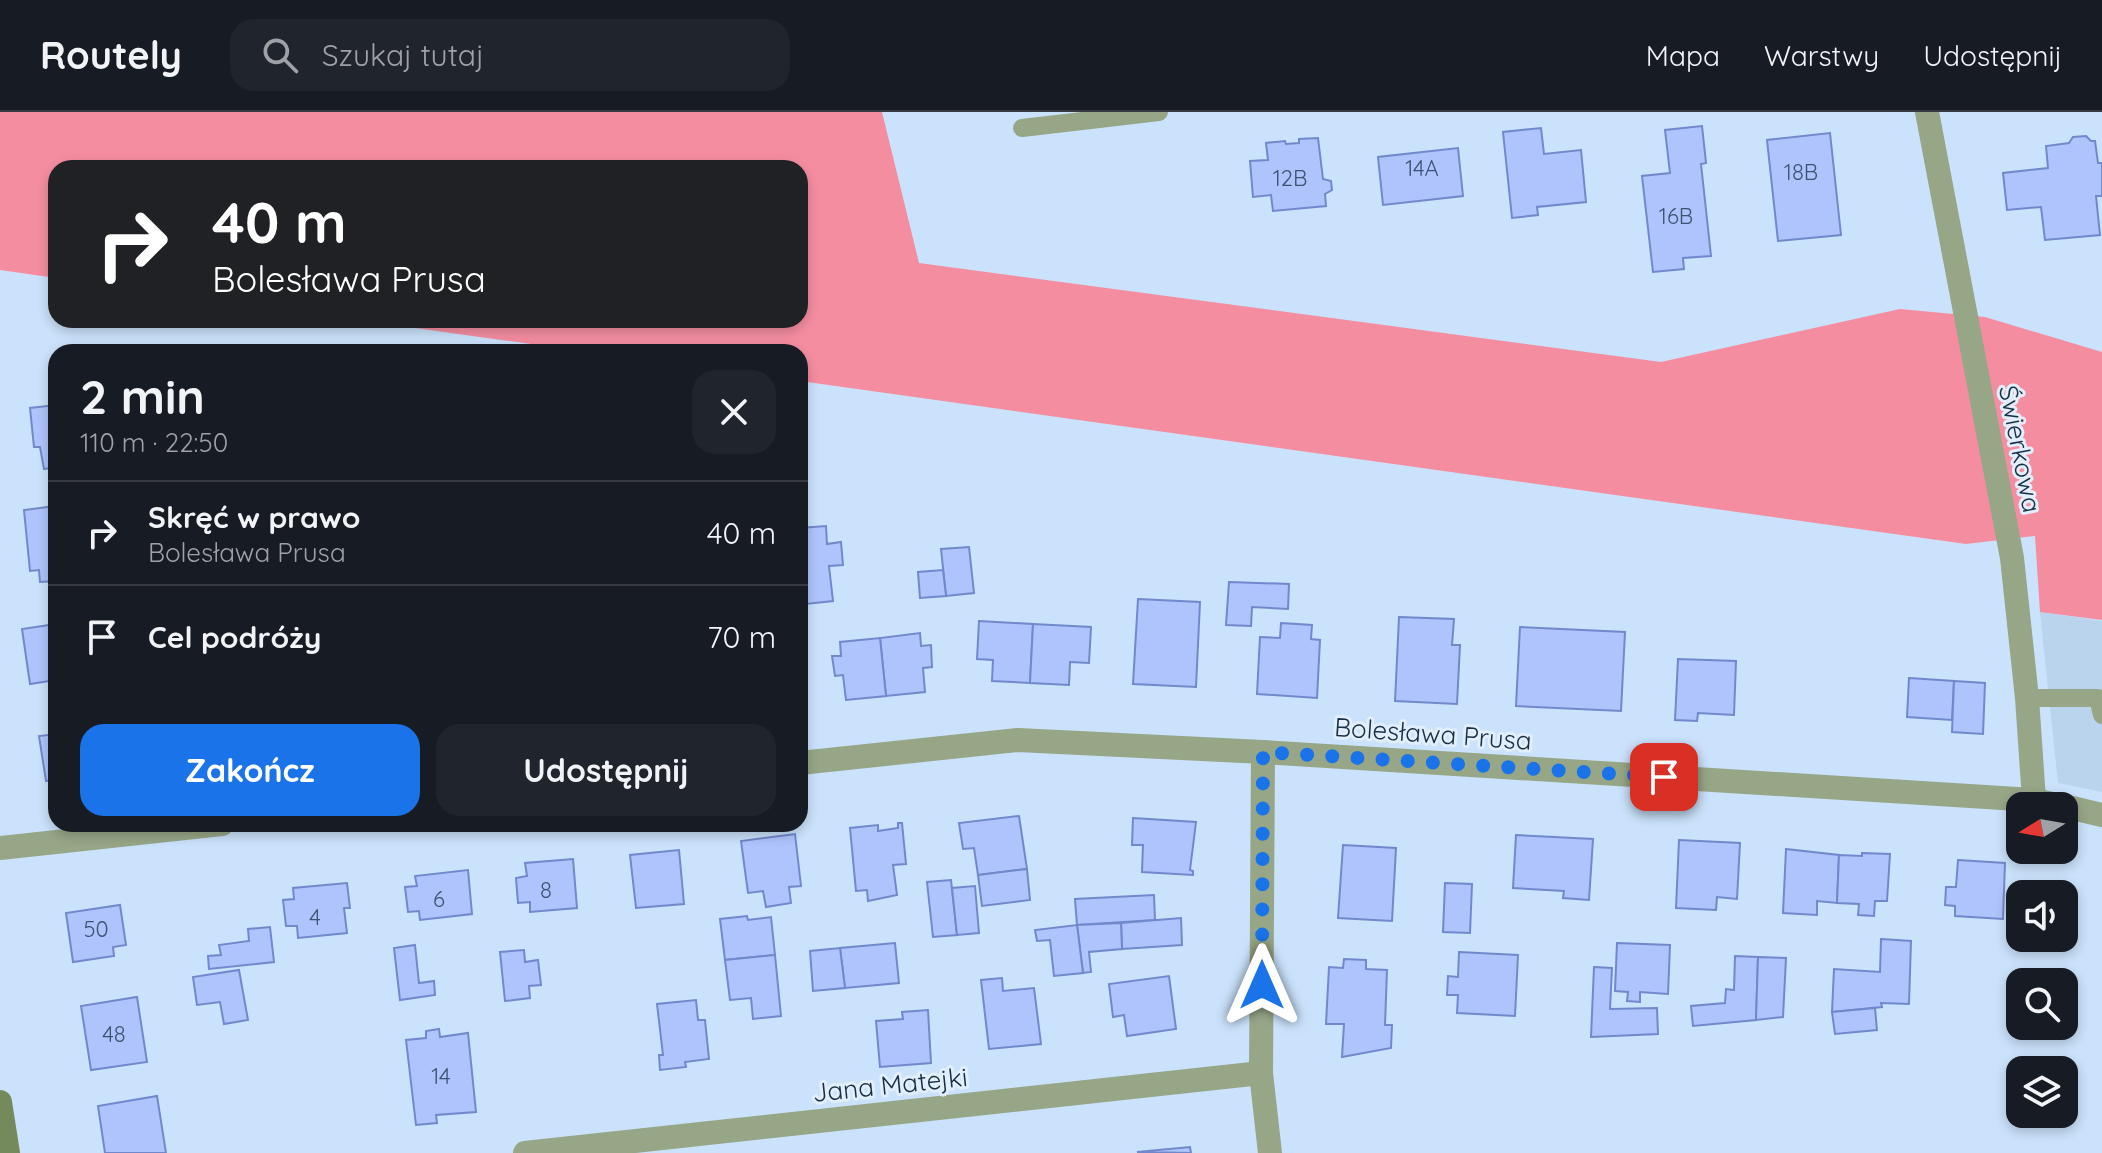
<!DOCTYPE html>
<html lang="pl">
<head>
<meta charset="utf-8">
<style>
	body { margin:0; font-family:Quicksand,sans-serif; background:#20242c; color:#f1f3f6; height:100vh; display:flex; flex-direction:column; font-size:30px; white-space:nowrap }
	* { box-sizing:border-box; margin:0 }
	p { font-size:26px; color:#9ea1a6 }
	.icon { flex:none; width:44px; height:44px; fill:none; stroke:currentColor; stroke-width:2; stroke-linecap:round; stroke-linejoin:round }
	.map { position:relative; flex:1; overflow:hidden }
	.sheet { position:absolute; left:48px; top:232px; width:760px; height:488px; display:flex; flex-direction:column; background:#171b24; border-radius:24px; box-shadow:0 4px 12px #0003 }
	.sheet>* { flex:none }
	.top-card { position:absolute; left:48px; top:48px; width:760px; height:168px; border-radius:24px; box-shadow:0 4px 12px #0003; background:#202124; color:#fff; overflow:hidden }
	.needle { width:52px; rotate:259deg }
	.buttons { position:absolute; left:2006px; top:680px; display:grid; gap:16px }
	.buttons a { display:grid; place-items:center; width:72px; height:72px; border-radius:16px; background:#171b24; box-shadow:0 4px 12px #0003; font-size:40px }
	.pin { position:absolute; display:grid; place-items:center; width:68px; height:68px; color:#fff; margin:-34px; border-radius:16px; box-shadow:0 4px 12px #0006 }
	.me { position:absolute; width:88px; margin:-44px; rotate:0deg; stroke-linejoin:round; filter:drop-shadow(0 0 6px #0008) }
	.turn { display:flex; align-items:center; gap:28px; height:168px; padding:0 32px; font-size:36px }
	.turn .icon { width:104px; height:104px; stroke-width:2.5 }
	.turn b { display:block; font-size:56px; line-height:68px }
	.round { display:grid; place-items:center; flex:none; width:84px; height:84px; border-radius:24px; background:#20242c }
	.overview { display:flex; align-items:center; justify-content:space-between; height:136px; padding:0 32px }
	h1 { font-size:48px; font-weight:700; line-height:60px }
	.button { display:flex; gap:16px; margin-top:auto; padding:16px 32px }
	.button a { flex:1; height:92px; border-radius:24px; background:#1a73e8; color:#fff; font-size:32px; font-weight:700; line-height:92px; text-align:center }
	.button a+a { background:#20242c; color:#f1f3f6 }
	ul { padding:0; list-style:none }
	li { display:flex; align-items:center; gap:24px; height:104px; padding:0 32px; border-top:2px solid #363941 }
	li div { flex:1 }
	li b { display:block; font-size:30px }
	li em { font-style:normal }
	header { display:flex; align-items:center; gap:48px; box-sizing:border-box; height:112px; padding:0 40px; background:#171b24; border-bottom:2px solid #363941 }
	header strong { font-size:38px }
	nav { display:flex; gap:44px; margin-inline-start:auto; font-size:28px }
	.search { width:560px; height:72px; background:#20242c; display:flex; align-items:center; gap:20px; box-sizing:border-box; padding:0 28px; border-radius:24px; color:#9ea1a6; font-size:30px }
	.map>svg:first-child { display:block }
	.built { fill:#bad4ee }
	.green { fill:#f58da1 }
	.building { fill:#afc4fd; stroke:#7189cc; stroke-width:2 }
	.lines { fill:none; stroke-linecap:round; stroke-linejoin:round }
	.lane { stroke:#97a687; stroke-width:18 }
	.street { stroke:#97a687; stroke-width:24 }
	.secondary { stroke:#758a5c; stroke-width:24 }
	.route { stroke:#1a73e8; stroke-width:14; stroke-dasharray:0 25.2 }
	.labels { text-anchor:middle; stroke-width:6; stroke-linejoin:round; paint-order:stroke }
	.number-label { font-size:22px; fill:#3c5474 }
	.street-label { font-size:26px; fill:#162f46; stroke:#e2eefa }
</style>
</head>
<body>
<header>
<strong>Routely</strong>
<div class="search"><svg class="icon" aria-label="search" viewBox="0 0 24 24"><circle cx="10" cy="10" r="6"/><path d="M15 15l6 6"/></svg>Szukaj tutaj</div>
<nav><a>Mapa</a><a>Warstwy</a><a>Udostępnij</a></nav>
</header>
<div class="map">
<svg width="2102" height="1041" viewBox="0 0 2102 1041">
	<rect width="100%" height="100%" fill="#cae2fb"/>
	<path class="built" d="M 2040,500 L 2102,509 L 2102,680 L 2058,671 Z"/>
	<path class="green" d="M 0,0 L 882,0 L 919,151 L 1661,250 L 1900,197 L 1985,205 L 2102,240 L 2102,508 L 2040,500 L 2035,424 L 1966,432 L 800,269 L 800,240 L 588,240 L 358,208 L 800,208 L 800,56 L 56,56 L 56,166 L 0,158 Z"/>
	<g class="building">
		<path d="M 1702,14 L 1706,51 L 1701,52 L 1711,144 L 1683,146 L 1684,157 L 1653,160 L 1642,64 L 1670,61 L 1665,18 Z"/>
		<path d="M 1541,16 L 1544,42 L 1581,38 L 1586,90 L 1537,95 L 1538,103 L 1512,106 L 1503,20 Z"/>
		<path d="M 1830,21 L 1841,123 L 1778,129 L 1767,28 Z"/>
		<path d="M 2086,24 L 2091,29 L 2095,29 L 2098,51 L 2102,51 L 2102,84 L 2096,84 L 2100,123 L 2045,128 L 2041,95 L 2007,98 L 2003,61 L 2048,56 L 2046,34 L 2069,31 L 2073,25 Z"/>
		<path d="M 1318,26 L 1323,67 L 1331,69 L 1332,78 L 1325,82 L 1326,94 L 1273,99 L 1271,83 L 1253,85 L 1250,49 L 1268,48 L 1266,31 L 1285,29 L 1286,32 L 1299,31 L 1299,27 Z"/>
		<path d="M 1458,36 L 1463,84 L 1383,93 L 1378,45 Z"/>
		<path d="M 56,293 L 56,355 L 44,357 L 40,335 L 34,335 L 30,296 Z"/>
		<path d="M 56,394 L 56,469 L 40,470 L 39,458 L 30,459 L 24,398 Z"/>
		<path d="M 826,414 L 827,432 L 841,430 L 843,453 L 829,454 L 833,489 L 806,492 L 800,416 Z"/>
		<path d="M 969,435 L 974,481 L 946,484 L 941,437 Z"/>
		<path d="M 943,458 L 946,484 L 920,486 L 918,460 Z"/>
		<path d="M 1229,470 L 1289,472 L 1288,497 L 1252,495 L 1251,514 L 1226,513 Z"/>
		<path d="M 1138,487 L 1200,490 L 1196,575 L 1133,572 Z"/>
		<path d="M 1399,505 L 1454,507 L 1452,533 L 1460,533 L 1457,592 L 1395,589 Z"/>
		<path d="M 979,509 L 1033,512 L 1030,571 L 992,569 L 993,548 L 977,547 Z"/>
		<path d="M 1281,511 L 1312,513 L 1311,527 L 1320,528 L 1317,586 L 1257,582 L 1260,525 L 1280,526 Z"/>
		<path d="M 56,512 L 56,568 L 30,572 L 22,517 Z"/>
		<path d="M 1033,512 L 1091,515 L 1089,551 L 1070,550 L 1069,573 L 1030,571 Z"/>
		<path d="M 1520,515 L 1625,520 L 1621,599 L 1516,594 Z"/>
		<path d="M 920,521 L 921,534 L 931,533 L 932,555 L 923,556 L 925,580 L 886,584 L 880,526 Z"/>
		<path d="M 880,526 L 886,584 L 846,588 L 843,563 L 835,564 L 832,544 L 841,544 L 840,530 Z"/>
		<path d="M 1678,547 L 1736,549 L 1734,603 L 1698,601 L 1697,609 L 1675,608 Z"/>
		<path d="M 1909,566 L 1954,569 L 1952,608 L 1907,605 Z"/>
		<path d="M 1954,569 L 1985,571 L 1983,622 L 1952,620 Z"/>
		<path d="M 56,622 L 56,668 L 46,669 L 39,624 Z"/>
		<path d="M 1019,704 L 1027,757 L 978,763 L 974,736 L 963,737 L 959,711 Z"/>
		<path d="M 1133,706 L 1196,710 L 1190,758 L 1193,759 L 1193,763 L 1142,760 L 1143,733 L 1132,733 Z"/>
		<path d="M 898,711 L 902,711 L 906,752 L 893,753 L 897,783 L 868,789 L 867,778 L 856,779 L 850,716 L 878,713 L 878,719 L 898,716 Z"/>
		<path d="M 795,722 L 801,774 L 789,775 L 791,791 L 766,795 L 763,779 L 748,781 L 741,729 Z"/>
		<path d="M 1516,723 L 1593,727 L 1589,788 L 1563,786 L 1564,779 L 1513,776 Z"/>
		<path d="M 1679,728 L 1740,731 L 1737,787 L 1717,785 L 1716,798 L 1676,796 Z"/>
		<path d="M 1343,733 L 1396,736 L 1392,809 L 1338,806 Z"/>
		<path d="M 1786,737 L 1839,743 L 1837,791 L 1817,789 L 1817,803 L 1783,801 Z"/>
		<path d="M 679,738 L 684,792 L 636,796 L 630,743 Z"/>
		<path d="M 1862,741 L 1890,742 L 1887,789 L 1875,789 L 1874,804 L 1858,803 L 1859,792 L 1837,791 L 1839,743 L 1862,744 Z"/>
		<path d="M 573,747 L 577,796 L 530,800 L 530,790 L 518,791 L 516,766 L 527,764 L 525,751 Z"/>
		<path d="M 1958,748 L 2005,751 L 2003,807 L 1955,804 L 1955,794 L 1945,793 L 1946,775 L 1956,775 Z"/>
		<path d="M 1027,757 L 1030,788 L 982,794 L 978,763 Z"/>
		<path d="M 468,758 L 472,802 L 420,808 L 419,799 L 408,800 L 405,775 L 417,774 L 415,764 Z"/>
		<path d="M 951,768 L 957,823 L 933,825 L 927,770 Z"/>
		<path d="M 347,771 L 350,796 L 344,796 L 347,821 L 298,826 L 297,814 L 286,814 L 283,788 L 294,787 L 293,776 Z"/>
		<path d="M 1445,771 L 1472,772 L 1470,821 L 1443,820 Z"/>
		<path d="M 975,774 L 979,821 L 957,823 L 952,776 Z"/>
		<path d="M 1154,783 L 1155,808 L 1077,813 L 1075,787 Z"/>
		<path d="M 120,793 L 126,833 L 113,835 L 114,844 L 73,850 L 66,801 Z"/>
		<path d="M 747,804 L 748,808 L 771,805 L 775,843 L 725,848 L 720,807 Z"/>
		<path d="M 1181,806 L 1182,833 L 1122,837 L 1121,811 Z"/>
		<path d="M 1121,811 L 1122,837 L 1089,840 L 1091,860 L 1083,861 L 1077,813 Z"/>
		<path d="M 1077,813 L 1083,861 L 1054,864 L 1050,828 L 1037,829 L 1035,818 Z"/>
		<path d="M 270,815 L 274,850 L 209,857 L 208,844 L 221,843 L 219,833 L 249,829 L 248,817 Z"/>
		<path d="M 1881,827 L 1911,829 L 1909,892 L 1881,891 L 1882,895 L 1832,900 L 1834,857 L 1880,860 Z"/>
		<path d="M 895,831 L 899,871 L 845,876 L 840,836 Z"/>
		<path d="M 1617,831 L 1670,833 L 1668,882 L 1640,880 L 1640,890 L 1627,889 L 1628,880 L 1615,879 Z"/>
		<path d="M 415,833 L 419,871 L 434,869 L 435,883 L 400,888 L 394,836 Z"/>
		<path d="M 840,836 L 845,876 L 813,879 L 810,839 Z"/>
		<path d="M 524,838 L 525,850 L 538,848 L 541,873 L 529,874 L 530,886 L 505,889 L 500,840 Z"/>
		<path d="M 1459,840 L 1518,843 L 1515,904 L 1457,901 L 1458,883 L 1447,883 L 1448,864 L 1458,865 Z"/>
		<path d="M 775,843 L 781,904 L 753,907 L 751,886 L 730,888 L 725,848 Z"/>
		<path d="M 1735,844 L 1758,845 L 1756,908 L 1693,914 L 1691,894 L 1725,891 L 1726,877 L 1734,878 Z"/>
		<path d="M 1758,845 L 1786,846 L 1783,905 L 1756,908 Z"/>
		<path d="M 1344,847 L 1366,848 L 1366,857 L 1387,858 L 1385,913 L 1392,913 L 1391,936 L 1342,945 L 1344,912 L 1326,912 L 1329,855 L 1343,856 Z"/>
		<path d="M 1594,855 L 1612,856 L 1610,897 L 1657,896 L 1658,922 L 1591,925 Z"/>
		<path d="M 239,858 L 248,908 L 224,912 L 220,890 L 197,893 L 193,865 Z"/>
		<path d="M 1169,864 L 1176,917 L 1127,924 L 1124,903 L 1113,905 L 1109,872 Z"/>
		<path d="M 1002,866 L 1003,879 L 1034,876 L 1041,932 L 989,937 L 981,868 Z"/>
		<path d="M 137,885 L 147,950 L 91,958 L 81,894 Z"/>
		<path d="M 696,888 L 698,908 L 705,908 L 709,947 L 685,950 L 686,955 L 660,958 L 659,943 L 663,943 L 657,892 Z"/>
		<path d="M 1875,896 L 1877,918 L 1835,922 L 1832,900 Z"/>
		<path d="M 928,898 L 931,951 L 880,955 L 876,909 L 903,907 L 902,900 Z"/>
		<path d="M 439,917 L 440,925 L 468,921 L 476,1000 L 436,1003 L 437,1011 L 416,1013 L 406,928 L 426,926 L 426,919 Z"/>
		<path d="M 157,984 L 166,1041 L 105,1041 L 98,994 Z"/>
		<path d="M 1190,1035 L 1191,1041 L 1137,1040 Z"/>
	</g>
	<g class="lines">
		<g class="lane">
			<path d="M 1022,16 L 1159,0"/>
			<path d="M 2027,586 L 2098,586 L 2102,603"/>
		</g>
		<g class="street">
			<path d="M 1927,0 L 2012,446 L 2027,586 L 2034,688"/>
			<path d="M 1263,640 L 1261,961 L 1270,1041"/>
			<path d="M 800,651 L 1018,628 L 1263,640 L 2034,688 L 2062,694"/>
			<path d="M 2064,694 L 2102,703"/>
			<path d="M 0,736 L 222,712"/>
			<path d="M 525,1041 L 1261,961"/>
		</g>
		<path class="secondary" d="M 0,990 L 8,1041"/>
	</g>
	<g class="lines">
		<path class="route" d="M 1262,873 L 1263,640 L 1664,665"/>
	</g>
	<g class="labels">
		<g class="number-label">
			<text x="1422" y="64">14A</text>
			<text x="1801" y="68">18B</text>
			<text x="1290" y="74">12B</text>
			<text x="1676" y="112">16B</text>
			<text x="546" y="786">8</text>
			<text x="439" y="795">6</text>
			<text x="315" y="813">4</text>
			<text x="96" y="825">50</text>
			<text x="114" y="930">48</text>
			<text x="441" y="972">14</text>
		</g>
		<g class="street-label">
			<text transform="translate(2020 337) rotate(79)" y="9">Świerkowa</text>
			<text transform="translate(1433 622) rotate(4)" y="9">Bolesława Prusa</text>
			<text transform="translate(890 973) rotate(-6)" y="9">Jana Matejki</text>
		</g>
	</g>
</svg>
<div class="buttons">
<a><svg class="needle" viewBox="-14 -14 28 28"><path d="M0-13l5 13h-10z" fill="#e53935"/><path d="M0 13l5-13h-10z" fill="#9ea1a6"/></svg></a>
<a><svg class="icon" aria-label="sound" viewBox="0 0 24 24"><path d="M4 9h4l5-4v14l-5-4H4zM17 9q2 3 0 6"/></svg></a>
<a><svg class="icon" aria-label="search" viewBox="0 0 24 24"><circle cx="10" cy="10" r="6"/><path d="M15 15l6 6"/></svg></a>
<a><svg class="icon" aria-label="layers" viewBox="0 0 24 24"><path d="M12 4l9 5-9 5-9-5zM3 14l9 5 9-5"/></svg></a>
</div>
<div class="pin" style="left:1664px;top:665px;background:#d93025"><svg class="icon" aria-label="arrive" viewBox="0 0 24 24"><path d="M6 21V4h12l-3 4 3 4H6"/></svg></div>
<svg class="me" style="left:1262px;top:873px" viewBox="-20 -20 40 40"><path d="M0-17L14 15 0 8-14 15z" fill="#1a73e8" stroke="#fff" stroke-width="4"/></svg>
<div class="top-card">
<div class="turn"><svg class="icon" aria-label="right" viewBox="0 0 24 24"><path d="M7 20v-9h11M14 6l5 5-5 5"/></svg><div><b>40 m</b>Bolesława Prusa</div></div>
</div>
<section class="sheet">
<div class="overview"><div><h1>2 min</h1><p>110 m · 22:50</p></div><a class="round"><svg class="icon" aria-label="close" viewBox="0 0 24 24"><path d="M6 6l12 12M18 6L6 18"/></svg></a></div>
<ul>
<li><svg class="icon" aria-label="right" viewBox="0 0 24 24"><path d="M7 20v-9h11M14 6l5 5-5 5"/></svg><div><b>Skręć w prawo</b><p>Bolesława Prusa</p></div><em>40 m</em></li>
<li><svg class="icon" aria-label="arrive" viewBox="0 0 24 24"><path d="M6 21V4h12l-3 4 3 4H6"/></svg><div><b>Cel podróży</b></div><em>70 m</em></li>
</ul>
<div class="button"><a>Zakończ</a><a>Udostępnij</a></div>
</section>
</div>
</body>
</html>
